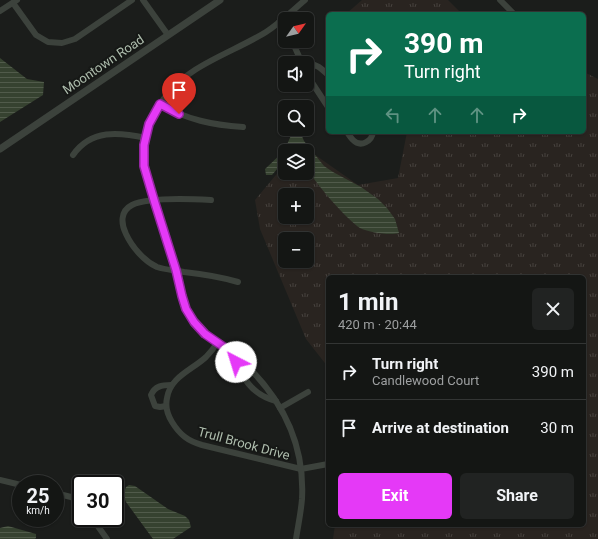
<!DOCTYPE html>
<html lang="en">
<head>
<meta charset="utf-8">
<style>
	body { margin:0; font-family:Roboto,sans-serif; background:#212322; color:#f1f3f6; height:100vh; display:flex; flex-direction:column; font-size:15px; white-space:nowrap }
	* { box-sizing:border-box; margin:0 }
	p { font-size:13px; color:#9d9fa0 }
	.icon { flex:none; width:22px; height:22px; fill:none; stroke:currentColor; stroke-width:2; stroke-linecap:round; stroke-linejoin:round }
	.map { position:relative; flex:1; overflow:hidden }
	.panel { position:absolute; left:326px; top:275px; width:260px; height:252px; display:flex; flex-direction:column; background:#141614; border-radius:6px; box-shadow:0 1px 3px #0004,0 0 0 1px #333534 }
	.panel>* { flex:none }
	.top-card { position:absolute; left:326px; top:12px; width:260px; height:122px; border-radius:6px; box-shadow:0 1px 3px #0004,0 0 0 1px #333534; background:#0b6e4f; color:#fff; overflow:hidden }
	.needle { width:26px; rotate:56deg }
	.controls { position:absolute; left:278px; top:12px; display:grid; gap:8px }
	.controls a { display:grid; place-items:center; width:36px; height:36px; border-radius:6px; background:#141614; box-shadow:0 1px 3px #0004,0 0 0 1px #333534; font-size:20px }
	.speed { position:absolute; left:12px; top:475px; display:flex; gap:8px; font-size:20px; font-weight:700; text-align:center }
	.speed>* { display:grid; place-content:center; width:52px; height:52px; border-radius:50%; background:#141614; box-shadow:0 1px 3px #0004,0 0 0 1px #333534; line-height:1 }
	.speed small { font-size:10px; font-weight:400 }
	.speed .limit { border:2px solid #111; border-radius:6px; background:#fff; color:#111 }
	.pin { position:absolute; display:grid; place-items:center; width:34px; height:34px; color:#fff; margin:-41px -17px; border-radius:50% 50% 50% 0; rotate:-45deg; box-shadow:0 0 4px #0007 }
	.pin .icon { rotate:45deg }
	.me { position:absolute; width:44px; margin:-22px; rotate:320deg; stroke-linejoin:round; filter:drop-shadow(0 0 3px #0008) }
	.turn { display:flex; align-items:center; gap:14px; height:84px; padding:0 12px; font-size:18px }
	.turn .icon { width:52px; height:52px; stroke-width:2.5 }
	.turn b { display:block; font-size:28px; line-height:34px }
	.lanes { display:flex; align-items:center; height:38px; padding:0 12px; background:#0003; justify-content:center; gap:20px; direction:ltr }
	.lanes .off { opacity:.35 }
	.round { display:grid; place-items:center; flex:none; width:42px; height:42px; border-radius:6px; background:#212322 }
	.overview { display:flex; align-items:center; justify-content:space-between; height:68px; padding:0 12px }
	h1 { font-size:24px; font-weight:700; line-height:30px }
	.cta { display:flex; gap:8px; margin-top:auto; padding:8px 12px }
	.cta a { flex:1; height:46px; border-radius:6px; background:#e539f7; color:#fff; font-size:16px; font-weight:700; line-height:46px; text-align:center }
	.cta a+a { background:#212322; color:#f1f3f6 }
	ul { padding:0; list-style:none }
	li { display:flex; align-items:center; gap:12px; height:56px; padding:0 12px; border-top:1px solid #333534 }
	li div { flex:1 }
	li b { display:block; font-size:15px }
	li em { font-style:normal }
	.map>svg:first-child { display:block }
	.grass { fill:url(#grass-tufts); fill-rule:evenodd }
	.water { fill:url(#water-rules) }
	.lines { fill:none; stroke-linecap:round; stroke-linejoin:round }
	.minor { stroke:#3c423c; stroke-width:6 }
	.tertiary { stroke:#3c423c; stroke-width:7 }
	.route-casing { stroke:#9525a1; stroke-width:10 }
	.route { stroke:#e539f7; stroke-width:7 }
	.labels { text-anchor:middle; stroke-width:4; stroke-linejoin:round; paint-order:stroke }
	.street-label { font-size:13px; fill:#aebdad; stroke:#161816 }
</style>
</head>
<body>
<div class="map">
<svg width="598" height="539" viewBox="0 0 598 539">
	<defs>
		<pattern id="grass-tufts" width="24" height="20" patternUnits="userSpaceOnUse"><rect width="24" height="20" fill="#292420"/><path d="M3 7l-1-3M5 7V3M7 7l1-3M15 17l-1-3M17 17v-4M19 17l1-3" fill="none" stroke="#46423e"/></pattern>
		<pattern id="water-rules" width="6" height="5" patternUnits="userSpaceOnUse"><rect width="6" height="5" fill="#364230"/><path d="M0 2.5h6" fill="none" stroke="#515b4b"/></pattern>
	</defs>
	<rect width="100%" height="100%" fill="#1b1d1b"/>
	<g class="grass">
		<path d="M 362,0 L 448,0 L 462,14 L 346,14 Z"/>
		<path d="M 584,72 L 598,79 L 598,539 L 333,539 L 335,525 L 584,525 L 584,277 L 328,277 L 328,367 L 306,339 L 260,229 L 255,200 L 285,164 L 285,173 L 307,173 L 307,151 L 301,145 L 358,185 L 398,178 L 407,132 L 584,132 ZM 285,195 L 307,195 L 307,217 L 285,217 ZM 285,239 L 307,239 L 307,261 L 285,261 Z"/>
	</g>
	<g class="water">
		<path d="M 0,58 L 27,79 L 44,82 L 43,95 L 0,122 Z"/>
		<path d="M 294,129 L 299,129 L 304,141 L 324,166 L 333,172 L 361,187 L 378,199 L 387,208 L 395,219 L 399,233 C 390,236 368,232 360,228 C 349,222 310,178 307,167 C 306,162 307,156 307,151 L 285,151 L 285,164 L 278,168 L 272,175 L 266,175 L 265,169 L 284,151 Z"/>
		<path d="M 129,485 L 135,486 L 168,509 L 185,516 L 189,520 L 191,527 L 173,539 L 153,539 L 126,502 L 123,495 L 126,487 Z"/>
		<path d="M 8,526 L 36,534 L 36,538 L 35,539 L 0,539 L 0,528 Z"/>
	</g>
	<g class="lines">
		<g class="minor">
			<path d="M 143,0 L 168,35"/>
			<path d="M 500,0 L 514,14"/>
			<path d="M 13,3 L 36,35 L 48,42 L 62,43 L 75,39 L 132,0"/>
			<path d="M 0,11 L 17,0"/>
			<path d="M 279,22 L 285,29"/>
			<path d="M 292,41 L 302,63"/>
			<path d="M 307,64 C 316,63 322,69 328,75"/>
			<path d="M 307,75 L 328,107"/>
			<path d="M 160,104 C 187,120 213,125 243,127"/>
			<path d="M 347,132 C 349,135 351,138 353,140 C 361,148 372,141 373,132"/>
			<path d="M 73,155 C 91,129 119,132 146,138"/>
			<path d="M 211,200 C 192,199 148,197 132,205 C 120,211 121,224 126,234 C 132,247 144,261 157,267 C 166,270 175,270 184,272 C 202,274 221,277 238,282"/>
			<path d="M 217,343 C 214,348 210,353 206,357 C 192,370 170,377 167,398 C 165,407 167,414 172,422 C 180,435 188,441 202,445 L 301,469 L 328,464"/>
			<path d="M 234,355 C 241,377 252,395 276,401"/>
			<path d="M 166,406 L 160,407 L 155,406 L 151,395 C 155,386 162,385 171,385"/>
			<path d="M 280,408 L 308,392"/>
			<path d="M 0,480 L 21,485"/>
			<path d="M 55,493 L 71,497 L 81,502"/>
			<path d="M 92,518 L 107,539"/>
			<path d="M 296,539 C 298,526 301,512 302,499 C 305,443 281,397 241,360 C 226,346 206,339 193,322 C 182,306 181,287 175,269 C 169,247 162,226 155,204 C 150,189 144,172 144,156 C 144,133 152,114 165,97 C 188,65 234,52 266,32 C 280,23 292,11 305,0"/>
		</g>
		<path class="tertiary" d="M 0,149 L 220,0"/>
	</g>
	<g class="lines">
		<g class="route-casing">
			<path id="route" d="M 179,114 L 160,104 L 149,124 L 144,145 L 144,166 L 154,200 L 176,270 L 182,296 L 186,309 L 194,322 L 205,334 L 234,354 L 236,362"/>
		</g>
		<use href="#route" class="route"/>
	</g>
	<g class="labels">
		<g class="street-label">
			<text transform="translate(103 64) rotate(-34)" y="5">Moontown Road</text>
			<text transform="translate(244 443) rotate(15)" y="5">Trull Brook Drive</text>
		</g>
	</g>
</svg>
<div class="controls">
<a><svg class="needle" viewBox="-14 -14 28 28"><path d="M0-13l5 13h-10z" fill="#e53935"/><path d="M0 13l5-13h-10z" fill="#9d9fa0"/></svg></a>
<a><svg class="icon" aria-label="sound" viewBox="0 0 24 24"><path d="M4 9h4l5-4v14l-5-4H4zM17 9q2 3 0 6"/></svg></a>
<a><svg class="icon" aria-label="search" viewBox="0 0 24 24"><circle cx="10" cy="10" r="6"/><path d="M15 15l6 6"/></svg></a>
<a><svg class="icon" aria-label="layers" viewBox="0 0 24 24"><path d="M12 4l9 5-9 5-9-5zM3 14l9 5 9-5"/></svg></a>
<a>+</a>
<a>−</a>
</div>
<div class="speed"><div>25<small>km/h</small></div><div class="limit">30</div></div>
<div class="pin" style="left:179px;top:114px;background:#d93025"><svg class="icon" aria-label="arrive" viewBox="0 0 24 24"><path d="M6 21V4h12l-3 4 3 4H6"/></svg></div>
<svg class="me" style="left:236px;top:362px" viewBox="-20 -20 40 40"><circle r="19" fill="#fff"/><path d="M0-13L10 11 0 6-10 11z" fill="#e539f7"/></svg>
<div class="top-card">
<div class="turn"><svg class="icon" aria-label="right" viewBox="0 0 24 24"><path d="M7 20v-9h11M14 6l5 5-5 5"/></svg><div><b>390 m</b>Turn right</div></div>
<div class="lanes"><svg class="icon off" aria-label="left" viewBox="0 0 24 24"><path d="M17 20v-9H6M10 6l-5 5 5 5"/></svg><svg class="icon off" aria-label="ahead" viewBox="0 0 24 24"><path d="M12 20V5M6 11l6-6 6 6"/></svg><svg class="icon off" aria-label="ahead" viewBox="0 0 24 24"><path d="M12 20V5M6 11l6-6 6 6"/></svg><svg class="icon" aria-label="right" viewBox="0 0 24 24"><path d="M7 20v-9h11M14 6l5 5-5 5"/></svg></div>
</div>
<section class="panel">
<div class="overview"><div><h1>1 min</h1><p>420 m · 20:44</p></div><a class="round"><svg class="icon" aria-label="close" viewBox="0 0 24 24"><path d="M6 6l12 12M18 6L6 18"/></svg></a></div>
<ul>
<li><svg class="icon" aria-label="right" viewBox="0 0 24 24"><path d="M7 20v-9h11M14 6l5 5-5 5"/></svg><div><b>Turn right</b><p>Candlewood Court</p></div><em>390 m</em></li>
<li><svg class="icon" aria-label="arrive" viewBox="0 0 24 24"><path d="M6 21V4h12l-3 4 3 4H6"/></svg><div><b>Arrive at destination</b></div><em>30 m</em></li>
</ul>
<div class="cta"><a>Exit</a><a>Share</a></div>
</section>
</div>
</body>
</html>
